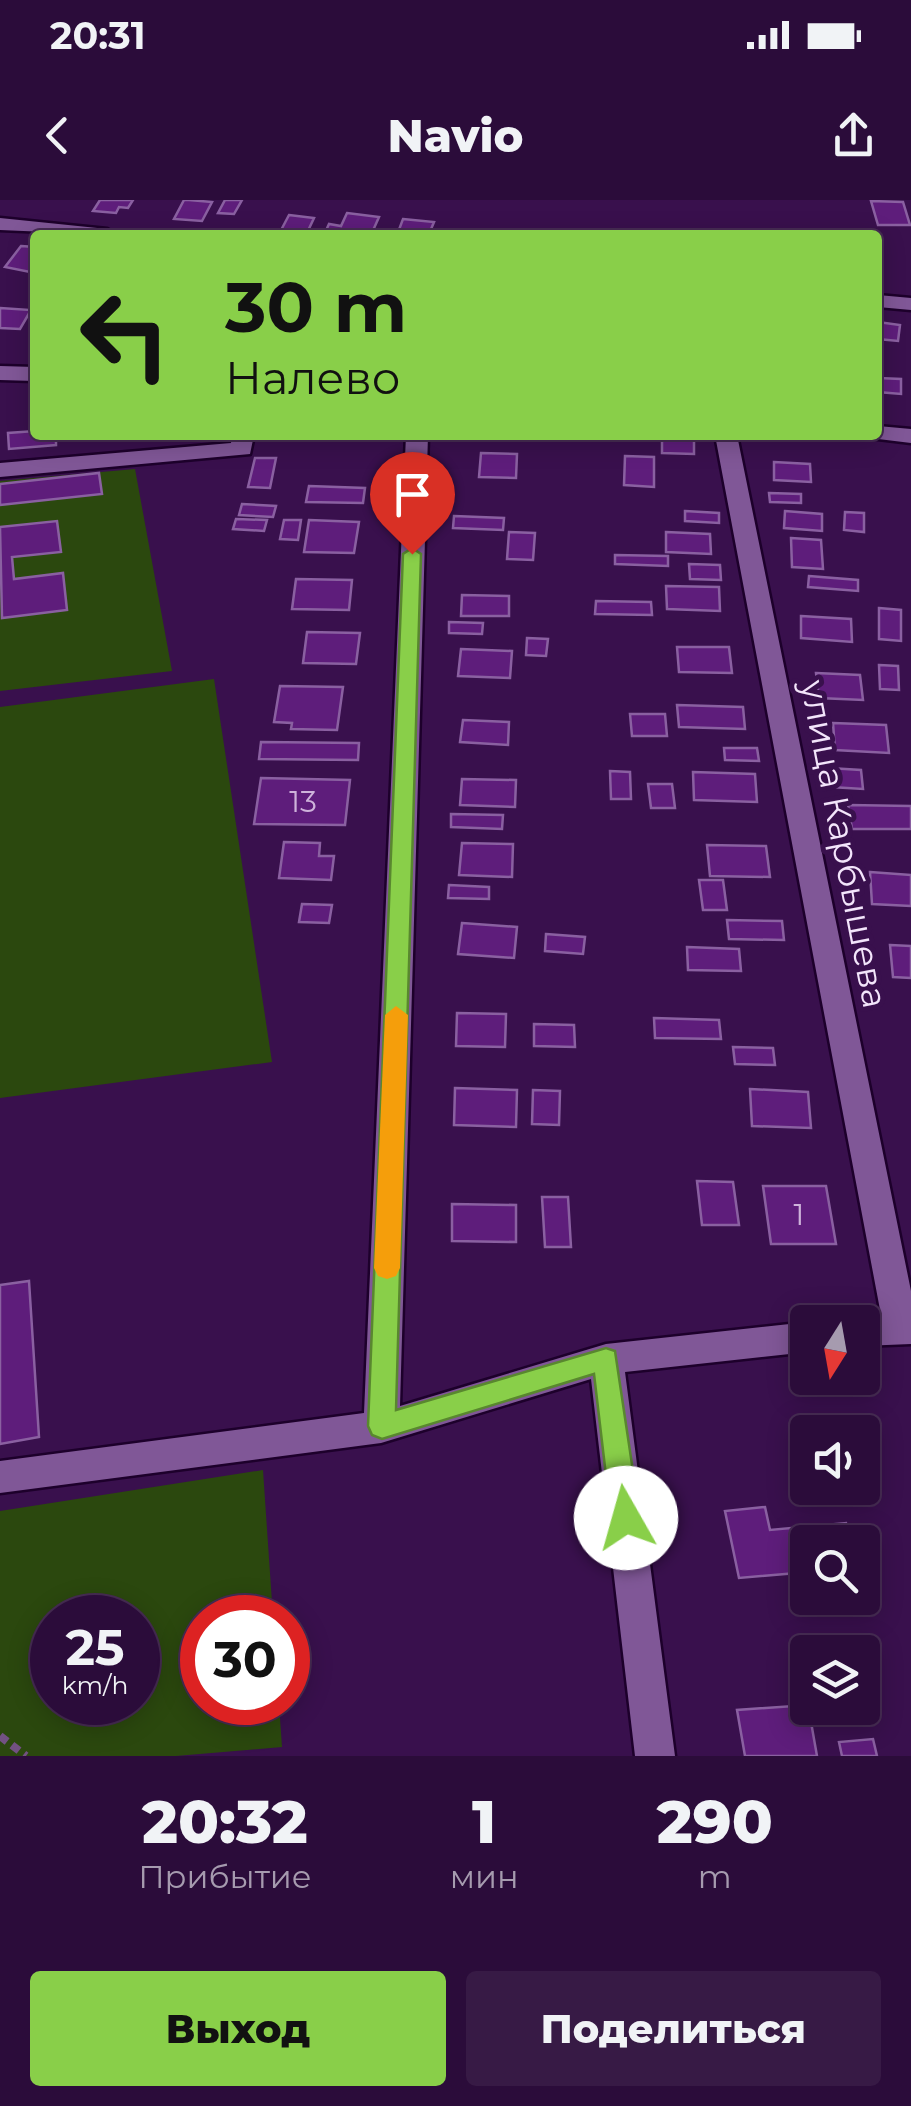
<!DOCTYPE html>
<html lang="ru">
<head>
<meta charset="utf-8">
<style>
	body { margin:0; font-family:Montserrat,sans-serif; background:#371a45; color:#f1f3f6; height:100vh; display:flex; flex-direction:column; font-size:38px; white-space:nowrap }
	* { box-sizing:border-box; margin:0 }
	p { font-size:32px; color:#a69baf }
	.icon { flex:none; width:55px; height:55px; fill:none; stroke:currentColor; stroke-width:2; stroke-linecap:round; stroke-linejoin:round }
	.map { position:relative; height:1556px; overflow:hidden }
	.panel { display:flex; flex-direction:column; background:#2b0c3a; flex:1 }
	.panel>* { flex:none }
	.guide { position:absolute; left:30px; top:30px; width:852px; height:210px; border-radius:10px; box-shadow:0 5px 25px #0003,0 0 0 2px #472c54; background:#89cf49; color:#111; overflow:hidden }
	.needle { width:65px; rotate:191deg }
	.fabs { position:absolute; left:790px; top:1105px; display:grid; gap:20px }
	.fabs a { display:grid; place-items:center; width:90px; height:90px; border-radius:10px; background:#2b0c3a; box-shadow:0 5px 25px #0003,0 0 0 2px #472c54; font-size:50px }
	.speed { position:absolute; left:30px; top:1395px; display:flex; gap:20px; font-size:50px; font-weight:700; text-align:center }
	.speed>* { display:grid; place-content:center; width:130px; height:130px; border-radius:50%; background:#2b0c3a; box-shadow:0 5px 25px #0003,0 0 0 2px #472c54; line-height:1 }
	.speed small { font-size:25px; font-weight:400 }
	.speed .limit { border:15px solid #d22; background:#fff; color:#111 }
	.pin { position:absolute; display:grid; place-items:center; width:85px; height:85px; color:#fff; margin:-102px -42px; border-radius:50% 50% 50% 0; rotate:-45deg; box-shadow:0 0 10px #0007 }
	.pin .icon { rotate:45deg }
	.me { position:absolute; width:110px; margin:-55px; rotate:353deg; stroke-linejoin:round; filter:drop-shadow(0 0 8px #0008) }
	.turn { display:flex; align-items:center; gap:35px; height:210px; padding:0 30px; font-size:45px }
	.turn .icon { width:130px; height:130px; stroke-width:2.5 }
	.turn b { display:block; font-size:70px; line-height:85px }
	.eta { display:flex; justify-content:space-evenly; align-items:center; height:170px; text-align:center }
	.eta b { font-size:60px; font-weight:800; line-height:70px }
	.cta { display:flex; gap:20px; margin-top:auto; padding:20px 30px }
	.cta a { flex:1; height:115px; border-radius:10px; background:#89cf49; color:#111; font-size:40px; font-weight:800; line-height:115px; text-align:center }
	.cta a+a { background:#371a45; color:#f1f3f6 }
	.status { display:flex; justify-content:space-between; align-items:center; height:70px; padding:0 50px; background:#2b0c3a; direction:ltr }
	.status svg { height:28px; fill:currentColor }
	header { display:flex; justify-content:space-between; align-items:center; height:130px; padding:0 30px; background:#2b0c3a; font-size:45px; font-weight:800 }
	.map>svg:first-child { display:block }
	.green { fill:#2b480e; fill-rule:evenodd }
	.building { fill:#5e1d7b; stroke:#8a60a1; stroke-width:2.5 }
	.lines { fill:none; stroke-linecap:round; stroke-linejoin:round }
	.minor-casing { stroke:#1d002b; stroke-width:5 }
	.path { stroke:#725182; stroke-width:8; stroke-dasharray:9 6; stroke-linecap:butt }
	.minor { fill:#805797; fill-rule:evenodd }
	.route { fill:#89cf49; stroke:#59872f; stroke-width:2.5 }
	.slow { fill:#f59e0b }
	.labels { text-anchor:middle; stroke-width:10; stroke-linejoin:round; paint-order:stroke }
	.number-label { font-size:30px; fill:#ceb3db }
	.street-label { font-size:35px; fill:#f3e5fb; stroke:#39104d }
</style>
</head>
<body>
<div class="status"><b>20:31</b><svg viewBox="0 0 49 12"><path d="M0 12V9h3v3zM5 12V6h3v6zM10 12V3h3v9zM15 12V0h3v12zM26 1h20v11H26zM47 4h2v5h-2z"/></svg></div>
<header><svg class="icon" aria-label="back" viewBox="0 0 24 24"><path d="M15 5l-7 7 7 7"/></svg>Navio<svg class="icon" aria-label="share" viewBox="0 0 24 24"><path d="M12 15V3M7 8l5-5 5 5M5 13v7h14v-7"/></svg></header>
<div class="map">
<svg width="911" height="1556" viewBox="0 0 911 1556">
	<rect width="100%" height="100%" fill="#39104d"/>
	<g class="green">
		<path d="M 135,269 L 172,471 L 0,491 L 0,281 Z"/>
		<path d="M 214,479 L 272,862 L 0,898 L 0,507 Z"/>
		<path d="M 263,1270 L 273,1417 L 202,1418 L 202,1502 L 279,1503 L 282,1547 L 176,1556 L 0,1556 L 0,1311 ZM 52,1418 L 138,1418 L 138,1502 L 52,1502 Z"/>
	</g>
	<g class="building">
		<path d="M 100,0 L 133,0 L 128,8 L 119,7 L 116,13 L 93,11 Z"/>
		<path d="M 184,0 L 189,0 L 212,2 L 202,21 L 174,19 Z"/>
		<path d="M 225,0 L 242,0 L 234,14 L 218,13 Z"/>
		<path d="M 871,1 L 903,2 L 910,25 L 878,25 Z"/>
		<path d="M 347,13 L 379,17 L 371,35 L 324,35 L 329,24 L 341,26 Z"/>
		<path d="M 289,15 L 314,18 L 306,35 L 279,34 Z"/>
		<path d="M 403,19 L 434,22 L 429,34 L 397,35 Z"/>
		<path d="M 21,46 L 35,47 L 35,73 L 5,67 Z"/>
		<path d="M 0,108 L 31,110 L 20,129 L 0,128 Z"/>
		<path d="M 878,122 L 900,125 L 898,141 L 878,139 Z"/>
		<path d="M 878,178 L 901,179 L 901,194 L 878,192 Z"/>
		<path d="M 35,231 L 35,235 L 56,235 L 56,245 L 9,249 L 8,233 Z"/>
		<path d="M 662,235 L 694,235 L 694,254 L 662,253 Z"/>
		<path d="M 481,253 L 517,254 L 516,278 L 479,277 Z"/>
		<path d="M 625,256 L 654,257 L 654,287 L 624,285 Z"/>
		<path d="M 255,258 L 276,258 L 270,288 L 248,287 Z"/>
		<path d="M 774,262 L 810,264 L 811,282 L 774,280 Z"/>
		<path d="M 99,273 L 102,294 L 0,305 L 0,284 Z"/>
		<path d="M 309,286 L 365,288 L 363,303 L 306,302 Z"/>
		<path d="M 769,293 L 801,294 L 801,303 L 770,302 Z"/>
		<path d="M 242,304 L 276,306 L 273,317 L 239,315 Z"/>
		<path d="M 685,311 L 719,313 L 719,323 L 685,321 Z"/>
		<path d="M 785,311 L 822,314 L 822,331 L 784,328 Z"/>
		<path d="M 845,312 L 864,313 L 864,332 L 844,330 Z"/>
		<path d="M 454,316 L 504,318 L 503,330 L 453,328 Z"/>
		<path d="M 236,319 L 267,320 L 264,331 L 233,329 Z"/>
		<path d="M 284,320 L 301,320 L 298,340 L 280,339 Z"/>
		<path d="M 309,320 L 359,322 L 354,353 L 304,352 Z"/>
		<path d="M 57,321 L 61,352 L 12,357 L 14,379 L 63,373 L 67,410 L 2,418 L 0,327 Z"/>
		<path d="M 509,332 L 535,333 L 533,360 L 507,359 Z"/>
		<path d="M 666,332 L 710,334 L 711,354 L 666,352 Z"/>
		<path d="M 791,338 L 821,340 L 823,369 L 792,367 Z"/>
		<path d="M 615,355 L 668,356 L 668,366 L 615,364 Z"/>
		<path d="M 689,364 L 720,365 L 721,380 L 690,379 Z"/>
		<path d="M 809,376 L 858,380 L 858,391 L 808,387 Z"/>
		<path d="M 296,379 L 352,380 L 349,410 L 292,409 Z"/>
		<path d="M 666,386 L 719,387 L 720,411 L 667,409 Z"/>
		<path d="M 462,395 L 509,396 L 509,416 L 461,416 Z"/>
		<path d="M 596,401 L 651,402 L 652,415 L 595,414 Z"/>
		<path d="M 879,408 L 901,410 L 901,441 L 879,439 Z"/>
		<path d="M 801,416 L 851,419 L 852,442 L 801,438 Z"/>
		<path d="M 449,422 L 483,423 L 482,434 L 449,433 Z"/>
		<path d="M 307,432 L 360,433 L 356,464 L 303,463 Z"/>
		<path d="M 527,438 L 548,439 L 546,456 L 526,455 Z"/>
		<path d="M 677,447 L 729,447 L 732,473 L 679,472 Z"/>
		<path d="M 461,449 L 512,451 L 510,478 L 458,476 Z"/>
		<path d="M 879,465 L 898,466 L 899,490 L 880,489 Z"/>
		<path d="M 816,473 L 860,475 L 863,500 L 819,498 Z"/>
		<path d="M 280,486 L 343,487 L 337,530 L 291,529 L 292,523 L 274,522 Z"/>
		<path d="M 677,505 L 743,507 L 745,529 L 679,527 Z"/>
		<path d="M 630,514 L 665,514 L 667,536 L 632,536 Z"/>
		<path d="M 463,520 L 509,522 L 508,545 L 460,542 Z"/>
		<path d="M 833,523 L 886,525 L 889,553 L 835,550 Z"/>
		<path d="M 261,542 L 359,543 L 358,560 L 259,559 Z"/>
		<path d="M 724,548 L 757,548 L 759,561 L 725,560 Z"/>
		<path d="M 829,568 L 861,570 L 863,589 L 831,587 Z"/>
		<path d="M 610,571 L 630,572 L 631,599 L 611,599 Z"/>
		<path d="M 693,572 L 755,574 L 757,602 L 694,600 Z"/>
		<path d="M 261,578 L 350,580 L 345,625 L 254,624 Z"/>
		<path d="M 462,579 L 516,580 L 515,607 L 460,605 Z"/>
		<path d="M 648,584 L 672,584 L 675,608 L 651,608 Z"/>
		<path d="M 848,605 L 911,606 L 911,629 L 852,629 Z"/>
		<path d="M 451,614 L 503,615 L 502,629 L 451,627 Z"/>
		<path d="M 284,642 L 320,643 L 319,656 L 334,656 L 331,680 L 279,678 Z"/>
		<path d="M 462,643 L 513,644 L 512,677 L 459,675 Z"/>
		<path d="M 707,645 L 766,646 L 770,677 L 710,676 Z"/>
		<path d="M 870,672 L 911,675 L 911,706 L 872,704 Z"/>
		<path d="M 699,680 L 723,680 L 727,710 L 703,710 Z"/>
		<path d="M 449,685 L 489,687 L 489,699 L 448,698 Z"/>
		<path d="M 302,704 L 332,705 L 329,723 L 299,722 Z"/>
		<path d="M 727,720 L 782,721 L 784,740 L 729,739 Z"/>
		<path d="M 462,723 L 517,727 L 514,758 L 458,754 Z"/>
		<path d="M 546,734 L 585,737 L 583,754 L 545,751 Z"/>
		<path d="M 890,745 L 911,746 L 911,778 L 893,777 Z"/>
		<path d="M 687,747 L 739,749 L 741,771 L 688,770 Z"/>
		<path d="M 457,813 L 506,814 L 505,847 L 456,846 Z"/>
		<path d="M 654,818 L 719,820 L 721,839 L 655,838 Z"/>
		<path d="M 534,824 L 574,825 L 575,847 L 534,846 Z"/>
		<path d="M 733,847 L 773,848 L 775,865 L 735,864 Z"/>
		<path d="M 455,888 L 517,890 L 516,927 L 454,925 Z"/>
		<path d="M 750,889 L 808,892 L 811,928 L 752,926 Z"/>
		<path d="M 533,890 L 560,891 L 559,925 L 532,924 Z"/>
		<path d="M 697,981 L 733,982 L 739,1025 L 702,1025 Z"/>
		<path d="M 763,986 L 826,986 L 836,1044 L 771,1044 Z"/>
		<path d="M 542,997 L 568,997 L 571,1047 L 545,1047 Z"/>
		<path d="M 452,1004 L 516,1005 L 516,1042 L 452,1041 Z"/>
		<path d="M 29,1081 L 39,1237 L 0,1244 L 0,1085 Z"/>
		<path d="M 765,1307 L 770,1330 L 846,1323 L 851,1342 L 808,1342 L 808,1372 L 739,1378 L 725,1311 Z"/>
		<path d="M 808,1505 L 817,1556 L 745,1556 L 737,1510 Z"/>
		<path d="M 873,1539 L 877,1556 L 842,1556 L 839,1542 Z"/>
	</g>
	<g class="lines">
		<g class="minor-casing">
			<g id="minor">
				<path d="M 0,18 L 107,29 L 117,35 L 0,30 Z"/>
				<path d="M 878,95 L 911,98 L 911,110 L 878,107 Z"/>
				<path d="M 0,166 L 35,167 L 35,181 L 0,180 Z"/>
				<path d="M 878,226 L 911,229 L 911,243 L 870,238 L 868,235 L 878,235 Z"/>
				<path d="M 232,235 L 254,235 L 250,254 L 0,277 L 0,263 L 231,243 Z"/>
				<path d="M 406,235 L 428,235 L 400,1206 L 606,1144 L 808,1122 L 809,1122 L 808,1152 L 625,1172 L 675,1556 L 635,1556 L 591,1179 L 381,1243 L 0,1293 L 0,1261 L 364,1213 Z"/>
				<path d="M 715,235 L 737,235 L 911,1091 L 911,1144 L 862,1146 L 862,1122 L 849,1122 L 862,1116 L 881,1115 Z"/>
			</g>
		</g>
		<path class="path" d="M 0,1536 L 26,1556"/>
		<use href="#minor" class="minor"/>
	</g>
	<path class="route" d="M 412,348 L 421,354 L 396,1210 L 606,1148 L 615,1151 L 640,1318 L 636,1327 L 626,1331 L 615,1327 L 611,1318 L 594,1174 L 382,1239 L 372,1235 L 368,1226 L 403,354 Z"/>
	<path class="slow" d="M 396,806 L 408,815 L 400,1068 L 396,1076 L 387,1079 L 378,1076 L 374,1068 L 385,815 Z"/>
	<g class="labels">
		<g class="number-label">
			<text x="303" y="612">13</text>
			<text x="799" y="1025">1</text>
		</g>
		<g class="street-label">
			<text transform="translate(844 644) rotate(79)" y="12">улица Карбышева</text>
		</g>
	</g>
</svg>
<div class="fabs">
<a><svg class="needle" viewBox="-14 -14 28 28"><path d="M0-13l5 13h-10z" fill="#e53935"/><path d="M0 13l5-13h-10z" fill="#a69baf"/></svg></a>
<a><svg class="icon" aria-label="sound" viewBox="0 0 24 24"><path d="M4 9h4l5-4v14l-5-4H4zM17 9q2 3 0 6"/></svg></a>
<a><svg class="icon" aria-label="search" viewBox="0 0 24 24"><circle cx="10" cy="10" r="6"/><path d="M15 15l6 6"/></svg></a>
<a><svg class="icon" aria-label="layers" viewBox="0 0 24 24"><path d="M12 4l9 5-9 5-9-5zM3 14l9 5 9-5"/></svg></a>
</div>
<div class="speed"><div>25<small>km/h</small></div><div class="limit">30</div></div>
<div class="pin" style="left:412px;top:354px;background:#d93025"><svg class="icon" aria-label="arrive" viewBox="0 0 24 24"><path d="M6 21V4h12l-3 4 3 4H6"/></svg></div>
<svg class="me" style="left:626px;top:1318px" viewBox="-20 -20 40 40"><circle r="19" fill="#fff"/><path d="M0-13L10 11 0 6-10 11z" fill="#89cf49"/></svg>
<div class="guide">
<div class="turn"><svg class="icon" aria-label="left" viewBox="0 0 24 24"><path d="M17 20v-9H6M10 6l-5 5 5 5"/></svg><div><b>30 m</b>Налево</div></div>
</div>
</div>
<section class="panel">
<div class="eta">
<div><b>20:32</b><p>Прибытие</p></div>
<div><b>1</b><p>мин</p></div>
<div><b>290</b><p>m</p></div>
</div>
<div class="cta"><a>Выход</a><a>Поделиться</a></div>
</section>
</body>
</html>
